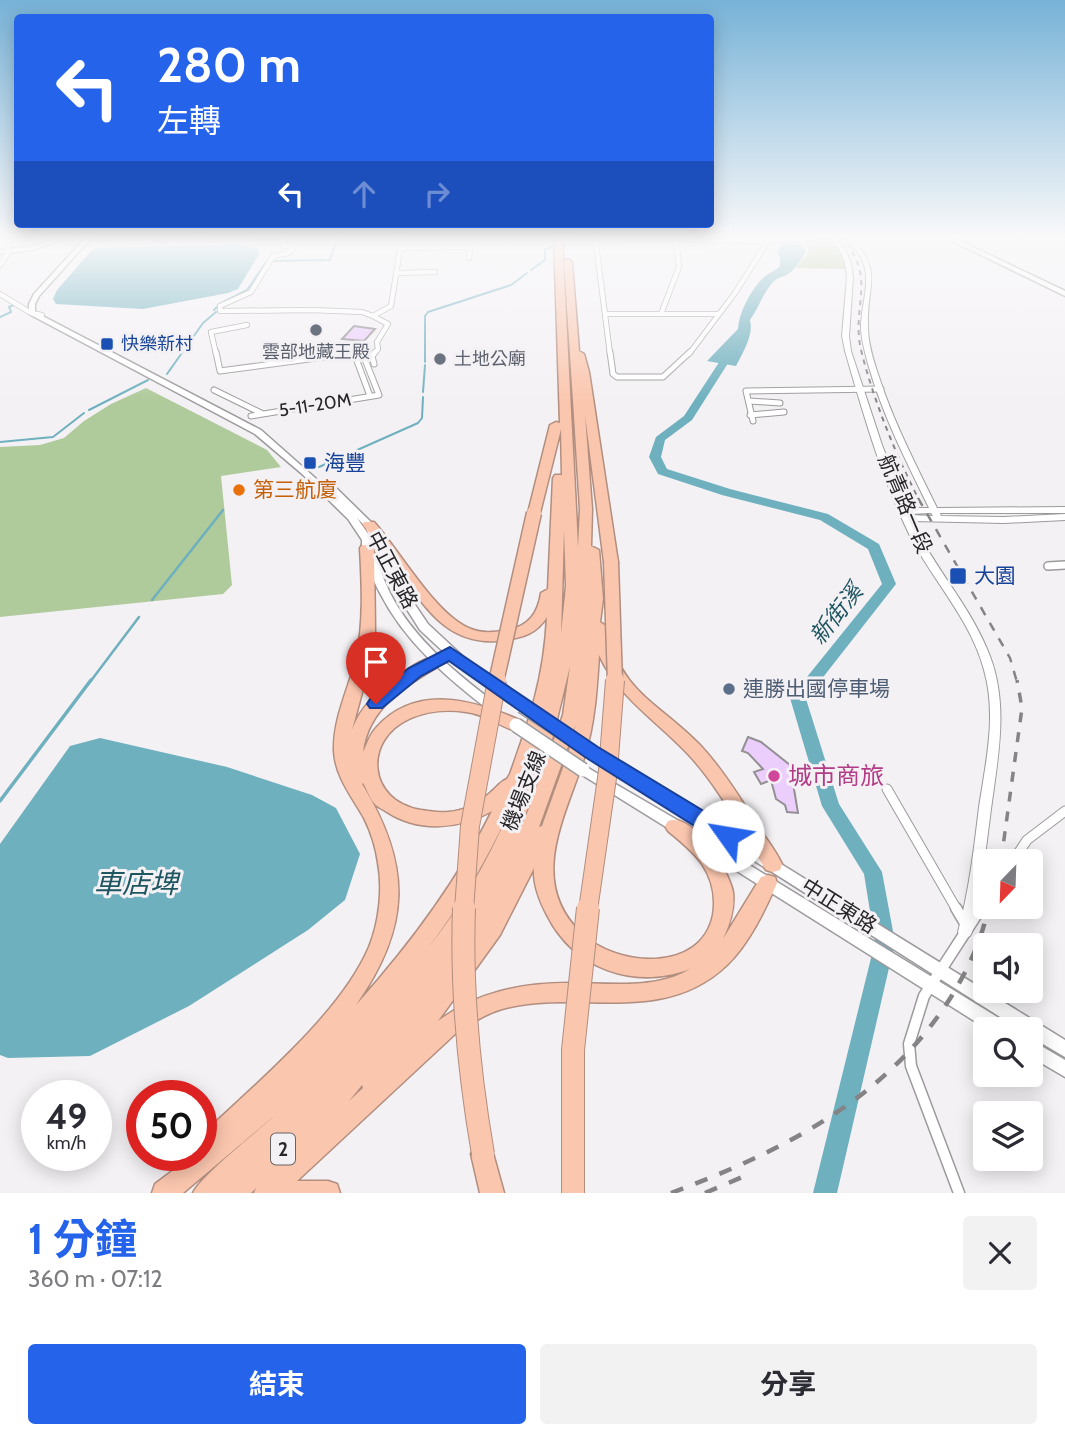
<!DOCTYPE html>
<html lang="zh-TW">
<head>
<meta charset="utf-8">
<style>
	body { margin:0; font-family:Cabin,"Noto Sans TC",sans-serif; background:#f2f2f3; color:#2b2b33; height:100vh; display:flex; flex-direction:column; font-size:26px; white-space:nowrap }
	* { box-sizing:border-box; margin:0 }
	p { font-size:23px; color:#7c7c81 }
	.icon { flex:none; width:38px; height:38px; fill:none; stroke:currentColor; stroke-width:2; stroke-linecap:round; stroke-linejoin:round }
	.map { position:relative; height:1193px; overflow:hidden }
	.side { display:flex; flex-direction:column; background:#fff; flex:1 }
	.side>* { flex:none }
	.guide { position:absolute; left:14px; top:14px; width:700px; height:214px; border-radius:7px; box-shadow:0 4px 18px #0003; background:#2563eb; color:#fff; overflow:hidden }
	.needle { width:46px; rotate:203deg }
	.controls { position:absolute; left:973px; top:849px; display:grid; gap:14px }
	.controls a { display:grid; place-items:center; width:70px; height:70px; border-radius:7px; background:#fff; box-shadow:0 4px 18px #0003; font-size:35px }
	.speed { position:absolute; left:21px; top:1080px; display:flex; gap:14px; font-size:35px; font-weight:700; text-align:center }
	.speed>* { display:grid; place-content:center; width:91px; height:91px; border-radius:50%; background:#fff; box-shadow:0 4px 18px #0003; line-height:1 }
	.speed small { font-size:18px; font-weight:400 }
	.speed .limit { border:10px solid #d22; background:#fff; color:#111 }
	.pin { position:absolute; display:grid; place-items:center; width:60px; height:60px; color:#fff; margin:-72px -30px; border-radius:50% 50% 50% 0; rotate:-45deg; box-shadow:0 0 7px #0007 }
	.pin .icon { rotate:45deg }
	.me { position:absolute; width:77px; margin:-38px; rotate:302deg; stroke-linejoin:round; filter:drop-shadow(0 0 5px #0008) }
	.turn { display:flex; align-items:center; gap:24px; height:147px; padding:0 28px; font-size:32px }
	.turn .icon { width:91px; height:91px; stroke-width:2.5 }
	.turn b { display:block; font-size:49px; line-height:60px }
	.lanes { display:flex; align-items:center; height:66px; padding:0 28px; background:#0003; justify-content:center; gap:35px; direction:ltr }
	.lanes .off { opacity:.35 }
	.round { display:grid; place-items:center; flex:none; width:74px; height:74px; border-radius:7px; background:#f2f2f3 }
	.overview { display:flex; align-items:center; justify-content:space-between; height:119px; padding:0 28px }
	h1 { font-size:42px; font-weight:700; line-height:52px; color:#2563eb }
	.button { display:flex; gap:14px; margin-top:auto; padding:14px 28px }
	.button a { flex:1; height:80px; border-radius:7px; background:#2563eb; color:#fff; font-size:28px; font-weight:700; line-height:80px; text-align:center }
	.button a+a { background:#f2f2f3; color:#2b2b33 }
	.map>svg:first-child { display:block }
	.green { fill:#afca9b }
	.water { fill:#6eb0be }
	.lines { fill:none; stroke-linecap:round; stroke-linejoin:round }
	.stream-far2 { stroke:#6eb0be; stroke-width:2 }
	.stream-far1 { stroke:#6eb0be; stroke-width:2.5 }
	.stream { stroke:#6eb0be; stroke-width:3.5 }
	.river { fill:#6eb0be; fill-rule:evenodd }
	.building { fill:#eccefc; stroke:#929093; stroke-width:2 }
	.minor-far4-casing { stroke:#9c9a9d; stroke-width:6 }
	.minor-far3-casing { stroke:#9c9a9d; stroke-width:7 }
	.minor-far2-casing { stroke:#9c9a9d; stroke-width:10 }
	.minor-far1-casing { stroke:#9c9a9d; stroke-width:11 }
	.minor-casing { stroke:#9c9a9d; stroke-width:13 }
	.tertiary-casing { stroke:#9c9a9d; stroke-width:2 }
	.secondary-casing { stroke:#9c9a9d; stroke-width:3 }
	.motorway-casing { stroke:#b18e7f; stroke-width:3 }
	.minor-far4 { stroke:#fff; stroke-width:4.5 }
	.minor-far3 { stroke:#fff; stroke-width:5 }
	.minor-far2 { stroke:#fff; stroke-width:7 }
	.minor-far1 { stroke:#fff; stroke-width:9 }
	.minor { stroke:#fff; stroke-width:10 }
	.tertiary { fill:#fff; fill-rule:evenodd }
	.secondary { fill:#fff; fill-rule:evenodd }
	.motorway { fill:#fbc6ae; fill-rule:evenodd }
	.rail-far3 { stroke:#858386; stroke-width:2; stroke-dasharray:5 5; stroke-linecap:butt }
	.rail-far2 { stroke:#858386; stroke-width:2.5; stroke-dasharray:9 9; stroke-linecap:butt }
	.rail-far1 { stroke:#858386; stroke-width:3.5; stroke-dasharray:10 10; stroke-linecap:butt }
	.rail { stroke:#858386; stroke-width:4.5; stroke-dasharray:13 13; stroke-linecap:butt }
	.secondary-bridge-casing { stroke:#9c9a9d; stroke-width:16; stroke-linecap:butt }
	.motorway-bridge-far2-casing { stroke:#b18e7f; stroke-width:17; stroke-linecap:butt }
	.motorway-bridge-far1-casing { stroke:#b18e7f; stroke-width:20; stroke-linecap:butt }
	.motorway-bridge-casing { stroke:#b18e7f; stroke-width:24; stroke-linecap:butt }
	.secondary-bridge { stroke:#fff; stroke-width:13 }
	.motorway-bridge-far2 { stroke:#fbc6ae; stroke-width:14 }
	.motorway-bridge-far1 { stroke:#fbc6ae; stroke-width:18 }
	.motorway-bridge { stroke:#fbc6ae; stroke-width:22 }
	.route { fill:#2563eb; stroke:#184099; stroke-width:2 }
	.worship-dot { fill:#6b7280; stroke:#f4f1f5; stroke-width:2.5 }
	.transit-dot { fill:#1a4fb4; stroke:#f4f1f5; stroke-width:2.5 }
	.food-dot { fill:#e8710a; stroke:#f4f1f5; stroke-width:2.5 }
	.service-dot { fill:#5c6f8a; stroke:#f4f1f5; stroke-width:2.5 }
	.hotel-dot { fill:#d1479c; stroke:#f4f1f5; stroke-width:2.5 }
	.labels { text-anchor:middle; stroke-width:6; stroke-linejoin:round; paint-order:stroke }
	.far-transit-label { font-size:18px; fill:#164399; stroke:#f4f1f5; text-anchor:start }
	.far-worship-label { font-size:18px; fill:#5b616d; stroke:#f4f1f5 }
	.far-street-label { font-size:18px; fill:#272628; stroke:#f4f1f5 }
	.shield { fill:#f4f1f5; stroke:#646366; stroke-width:2 }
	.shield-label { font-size:19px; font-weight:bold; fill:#272628 }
	.transit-label { font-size:21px; fill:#164399; stroke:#f4f1f5; text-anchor:start }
	.food-label { font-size:21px; fill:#c56008; stroke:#f4f1f5; text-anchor:start }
	.street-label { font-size:21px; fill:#272628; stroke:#f4f1f5 }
	.service-label { font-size:21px; fill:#4e5e75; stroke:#f4f1f5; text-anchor:start }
	.water-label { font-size:23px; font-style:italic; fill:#1d5560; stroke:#f4f1f5 }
	.near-hotel-label { font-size:24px; fill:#b23c85; stroke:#f4f1f5; text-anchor:start }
	.near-water-label { font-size:28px; font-style:italic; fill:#1d5560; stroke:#f4f1f5 }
</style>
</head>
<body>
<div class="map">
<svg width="1065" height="1193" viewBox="0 0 1065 1193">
	<rect width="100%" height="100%" fill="#f4f1f5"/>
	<g class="green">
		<path d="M 828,237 L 844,257 L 847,269 L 796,268 L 809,252 L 804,239 Z"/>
		<path d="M 146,388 L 267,450 L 281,467 L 221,476 L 232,585 L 223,594 L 0,617 L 0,447 L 40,445 L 64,438 L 84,421 L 111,404 Z"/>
	</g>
	<g class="water">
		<path d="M 778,236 L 796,236 L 806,251 C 802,259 796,269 788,274 C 783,277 778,277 773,282 C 763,293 758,309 750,320 C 754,335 743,352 736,366 L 707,361 L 738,329 C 739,313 749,293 761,280 C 766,274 774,272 780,266 L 780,257 L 777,253 L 781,244 Z"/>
		<path d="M 237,245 L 258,249 L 259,254 L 238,289 L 228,293 L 143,309 L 56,304 L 53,299 L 57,290 L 92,250 L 99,248 Z"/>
		<path d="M 100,738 L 227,767 L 312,795 L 336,808 L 360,854 L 345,900 L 308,930 L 189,1006 L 90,1056 L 8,1058 L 0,1055 L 0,844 L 70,746 Z"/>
	</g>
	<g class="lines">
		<g class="stream-far2">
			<path d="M 572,239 L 577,236"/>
			<path d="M 273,261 L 330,260 L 338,236"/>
			<path d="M 531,270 L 545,260 L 545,250 L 551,247"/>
			<path d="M 214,310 L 220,304 L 247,290 L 267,261"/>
			<path d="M 0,317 L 11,312 L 9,307 L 14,305"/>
			<path d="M 425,362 L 425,316 L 428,312 L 511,285 L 527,273"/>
			<path d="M 167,374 L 203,323 L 216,312"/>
			<path d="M 423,392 L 425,365"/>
			<path d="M 89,410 L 148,380"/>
			<path d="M 0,442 L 53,437 L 84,413"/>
			<path d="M 319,467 L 418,423 L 422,418 L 423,397"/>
		</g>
		<g class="stream-far1">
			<path d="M 152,600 L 223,510"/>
			<path d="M 90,682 L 139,617"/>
		</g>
		<path class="stream" d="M 0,801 L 91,680"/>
		<path class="river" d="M 729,347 L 737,349 L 692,420 L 665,440 L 661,457 L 667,469 L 730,489 L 828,514 L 879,544 L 896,584 L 806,699 L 839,804 L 882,872 L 895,942 L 837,1193 L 813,1193 L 875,942 L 864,874 L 822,806 L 790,698 L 882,584 L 868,549 L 820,520 L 722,495 L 658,474 L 649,457 L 656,437 L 684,416 Z"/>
	</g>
	<g class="building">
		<path d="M 354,326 L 375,329 L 364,341 L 342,339 Z"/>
		<path d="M 748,737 L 761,742 L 790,765 L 798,813 L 787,812 L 785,805 L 776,799 L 771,780 L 761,784 L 754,772 L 763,769 L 748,753 L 742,751 Z"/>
	</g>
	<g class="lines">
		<g class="minor-far4-casing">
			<g id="minor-far4">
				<path d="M 253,236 L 250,242 L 285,242 L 284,246 L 295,247 L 288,253 L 273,256 L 251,292 L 220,306 L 220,311 L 311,310 L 362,312 L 373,316"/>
				<path d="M 595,236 L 610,354"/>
				<path d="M 595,239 L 768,241 L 827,236"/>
				<path d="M 202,240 L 204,236"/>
				<path d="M 400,248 L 470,247 L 469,258"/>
				<path d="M 0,265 L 9,251 L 8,236"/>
				<path d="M 398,273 L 435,272"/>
				<path d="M 0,294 L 31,313 L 42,315"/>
				<path d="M 605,314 L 718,314"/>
				<path d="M 661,314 L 679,267 L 676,237"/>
				<path d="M 216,354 L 211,332 L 247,325"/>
				<path d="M 348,354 L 363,354"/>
				<path d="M 374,354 L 378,349 L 377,342 L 388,324 L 373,316 L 391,306 L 402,236"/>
				<path d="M 689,354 L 735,293 L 768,241 L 767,236"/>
			</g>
		</g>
		<g class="minor-far3-casing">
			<g id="minor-far3">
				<path d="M 216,352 L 220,371 L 361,352"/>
				<path d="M 610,352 L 613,374 L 617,377 L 663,377 L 690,352"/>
				<path d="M 354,353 L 370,396"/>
				<path d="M 374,364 L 372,356 L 375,352"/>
				<path d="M 214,390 L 261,413"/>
				<path d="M 749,401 L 780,403"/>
				<path d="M 750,415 L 784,412"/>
				<path d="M 251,416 L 379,395 L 362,352"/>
				<path d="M 753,421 L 746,391 L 881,389"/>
			</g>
		</g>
		<g class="minor-far2-casing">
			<path id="minor-far2" d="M 1048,566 L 1065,565"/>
		</g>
		<g class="minor-far1-casing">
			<g id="minor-far1">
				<path d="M 887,789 L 957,910"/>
				<path d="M 1013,861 L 1027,840 L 1065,811"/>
				<path d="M 980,910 L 985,902"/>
			</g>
		</g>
		<g class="minor-casing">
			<g id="minor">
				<path d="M 956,908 L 966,925"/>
				<path d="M 959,1193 L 911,1066 L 909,1044 L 924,996 L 981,908"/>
			</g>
		</g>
		<g class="tertiary-casing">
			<g id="tertiary">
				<path d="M 65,236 L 74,236 L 33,250 L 0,254 L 0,250 L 32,246 Z"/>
				<path d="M 828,236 L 834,236 L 845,249 L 851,263 L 853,277 L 849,336 L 851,351 L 882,445 L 907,508 L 929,508 C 906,461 882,414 868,364 C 865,352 861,339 861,327 C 861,305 871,283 863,262 C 859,252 851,244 844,236 L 850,236 C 885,275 866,283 868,327 C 868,343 873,359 878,374 C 893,421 916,465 937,508 L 1065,507 L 1065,513 L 940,513 L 941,516 L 1004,517 L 1065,514 L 1065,520 L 1004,523 L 912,521 C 933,566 968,603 987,649 C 1011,703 997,760 990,817 C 985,855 981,894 972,932 L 970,936 L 965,938 L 960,936 L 958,932 C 969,891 974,849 979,807 C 986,761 997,715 984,670 C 971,620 933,581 910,536 C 881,477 863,413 845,351 L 842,336 L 847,277 L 845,263 L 840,250 ZM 931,513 L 933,516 L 910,515 L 909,514 Z"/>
			</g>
		</g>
		<g class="secondary-casing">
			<g id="secondary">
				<path d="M 87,236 L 93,236 L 39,296 L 35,304 L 35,312 L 261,430 L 322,484 L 327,481 L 330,482 L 374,525 L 397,578 L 428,624 L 470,663 L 526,703 L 528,706 L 526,709 L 518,709 L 462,669 L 420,630 L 387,578 L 372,543 L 372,548 C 378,563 383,579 390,593 C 414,640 457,674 498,705 L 500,708 L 498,711 L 490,711 C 447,678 405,642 380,593 C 372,579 368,563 362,548 L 362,540 L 348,519 L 301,473 L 255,434 L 29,314 L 29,304 L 34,294 ZM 357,518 L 365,526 L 369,535 Z"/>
				<path d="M 942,236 L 950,236 L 1065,291 L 1065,296 Z"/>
				<path d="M 592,747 L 1065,1040 L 1065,1057 L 1031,1037 L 1031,1029 L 1019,1029 L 588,755 L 586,752 L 588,749 Z"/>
				<path d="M 583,765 L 684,824 L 686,828 L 684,832 L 679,834 L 674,832 L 579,773 L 577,770 L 579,767 Z"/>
				<path d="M 699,834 L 1007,1023 L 1009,1029 L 987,1029 L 694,844 L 692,840 L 694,836 Z"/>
				<path d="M 1031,1040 L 1065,1060 L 1065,1077 L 1031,1057 Z"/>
			</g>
		</g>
		<g class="motorway-casing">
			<g id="motorway">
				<path d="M 554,236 L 562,236 L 578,547 L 580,509 L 564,262 L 568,259 L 572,262 L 579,351 L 584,354 L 589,372 L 618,562 L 611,566 L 604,562 L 585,415 L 592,509 L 591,546 L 599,550 L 603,599 L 600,622 L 606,626 C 620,693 657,701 700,745 C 723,770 741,799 759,828 C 767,840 776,851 782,864 L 780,870 L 773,872 L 766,870 C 741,831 720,788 688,754 C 656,720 619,698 599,655 C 597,688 595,722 585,755 C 567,814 526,880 581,933 C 616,967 701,974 713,915 C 716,897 712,879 702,864 C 693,851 680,841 668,831 L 665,826 L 668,821 C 693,812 729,870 733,892 C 735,909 730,924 723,939 L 761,877 L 768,875 L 775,877 L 777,883 C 765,910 749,944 727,965 C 662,1027 579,988 502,1009 C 485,1014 470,1024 455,1034 L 297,1181 L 328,1181 L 337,1184 L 340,1193 L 254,1193 L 256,1188 L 251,1193 L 193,1193 C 200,1177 257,1132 274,1116 L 183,1193 L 152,1193 L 155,1184 L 191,1157 L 190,1155 L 201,1155 L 201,1136 C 254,1085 340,1015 369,947 C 379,923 383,889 378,863 C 376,848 371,832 364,818 C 352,797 335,776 334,751 C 333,719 348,690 356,659 C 364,622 362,585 360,548 L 362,545 L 372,545 L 374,548 L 375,631 L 371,659 L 352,730 C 356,720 361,710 369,702 C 380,689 424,652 441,657 L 444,661 L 441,665 C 406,685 368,708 363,752 C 367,744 370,734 376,728 C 416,683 474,700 522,721 L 524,725 L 522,729 L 516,731 C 499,726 484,714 466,712 C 447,709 426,711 409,719 C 363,740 367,801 421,810 C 430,811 439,813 448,812 C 464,811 479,803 491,792 C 497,787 500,782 507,779 L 510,774 C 530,718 544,678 547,617 C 537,633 524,637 506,640 C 449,649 425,608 397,567 C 386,552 374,539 363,525 L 364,522 L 374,522 C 400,551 436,616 471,629 C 483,634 495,632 508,630 C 529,626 538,613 541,593 L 548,589 L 553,478 L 555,475 L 562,475 L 561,429 L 540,513 L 538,516 L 530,516 L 528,513 L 550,425 L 556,422 L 560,423 ZM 564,530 L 566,586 L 561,634 ZM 570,666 L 563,715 L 526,816 L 519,831 L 549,752 ZM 576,724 L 568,754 L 542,826 L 539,827 ZM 363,783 C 367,789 369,797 374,803 C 377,807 383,809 387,812 C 419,833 460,829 492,811 C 457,882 409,946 356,1005 C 411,926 412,866 362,784 ZM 507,816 C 487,863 460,908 428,948 C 459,907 485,863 507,816 ZM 534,868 C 533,884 539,900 547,915 C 574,969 634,990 690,969 C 656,990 608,983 569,983 C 521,983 477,992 438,1021 L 500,935 ZM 362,1085 L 363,1088 L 349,1101 Z"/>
				<path d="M 483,1142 L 491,1146 L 504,1193 L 480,1193 L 471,1154 L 475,1146 Z"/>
			</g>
		</g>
		<use href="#minor-far4" class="minor-far4"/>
		<use href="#minor-far3" class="minor-far3"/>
		<use href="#minor-far2" class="minor-far2"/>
		<use href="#minor-far1" class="minor-far1"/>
		<use href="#minor" class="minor"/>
		<use href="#tertiary" class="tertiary"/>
		<use href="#secondary" class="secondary"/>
		<use href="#motorway" class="motorway"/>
		<path class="rail-far3" d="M 840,236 C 880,279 849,306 862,354 C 875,404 895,453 919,500"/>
		<path class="rail-far2" d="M 918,498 L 1010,658 L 1017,682"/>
		<g class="rail-far1">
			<path d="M 1001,861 L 1022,708 L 1017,680"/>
			<path d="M 987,910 L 988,906"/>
		</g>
		<g class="rail">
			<path d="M 671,1193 C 781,1152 887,1099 951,997 C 968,969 982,940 988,908"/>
			<path d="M 705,1193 L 747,1175"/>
		</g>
		<g class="secondary-bridge-casing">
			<g id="secondary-bridge">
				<path d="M 522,706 L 592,752"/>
				<path d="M 516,725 L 583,770"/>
			</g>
		</g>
		<g class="motorway-bridge-far2-casing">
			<g id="motorway-bridge-far2">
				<path d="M 611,562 L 615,682"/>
				<path d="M 496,682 L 534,513"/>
			</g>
		</g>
		<g class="motorway-bridge-far1-casing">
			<g id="motorway-bridge-far1">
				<path d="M 464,910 L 470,826 L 497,680"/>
				<path d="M 588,910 L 608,771 L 615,680"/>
			</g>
		</g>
		<g class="motorway-bridge-casing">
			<g id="motorway-bridge">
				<path d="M 464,908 C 461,990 469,1073 483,1154"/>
				<path d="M 573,1193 L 573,1050 L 588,908"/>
			</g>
		</g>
		<use href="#secondary-bridge" class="secondary-bridge"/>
		<use href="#motorway-bridge-far2" class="motorway-bridge-far2"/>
		<use href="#motorway-bridge-far1" class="motorway-bridge-far1"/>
		<use href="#motorway-bridge" class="motorway-bridge"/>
	</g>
	<linearGradient id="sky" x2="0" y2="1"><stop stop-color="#77b2d7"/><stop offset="0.59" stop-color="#faf9fa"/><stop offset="1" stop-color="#faf9fa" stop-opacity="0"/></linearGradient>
	<rect width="1065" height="403" fill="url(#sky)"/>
	<path class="route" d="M 450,647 L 598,747 L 735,830 L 738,836 L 735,842 L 728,845 L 720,842 L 585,757 L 449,661 L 421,676 L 382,708 L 370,708 L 367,704 L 370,699 L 409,668 Z"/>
	<g class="worship-dot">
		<circle cx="316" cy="330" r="7"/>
		<circle cx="440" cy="359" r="7"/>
	</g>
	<g class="transit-dot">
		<rect x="100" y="337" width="14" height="14" rx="3.5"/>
		<rect x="303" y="456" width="14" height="14" rx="3.5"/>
		<rect x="949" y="567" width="18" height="18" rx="3.5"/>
	</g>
	<circle class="food-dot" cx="239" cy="490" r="7"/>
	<circle class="service-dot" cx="729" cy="689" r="7"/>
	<circle class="hotel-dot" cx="774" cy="776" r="7"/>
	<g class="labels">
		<g class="far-transit-label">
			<text x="121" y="350">快樂新村</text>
		</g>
		<g class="far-worship-label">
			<text x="316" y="358">雲部地藏王殿</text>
			<text x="454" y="365" text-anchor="start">土地公廟</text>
		</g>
		<g class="far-street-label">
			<text transform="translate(315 405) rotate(-9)" y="6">5-11-20M</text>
		</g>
		<rect class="shield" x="271" y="1133.5" width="24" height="31" rx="5"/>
		<g class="shield-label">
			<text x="283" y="1156">2</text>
		</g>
		<g class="transit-label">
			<text x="324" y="470">海豐</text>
			<text x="974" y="583">大園</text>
		</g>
		<g class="food-label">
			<text x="253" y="497">第三航廈</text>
		</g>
		<g class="street-label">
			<text transform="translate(905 504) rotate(67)" y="7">航青路一段</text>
			<text transform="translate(392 570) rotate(62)" y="7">中正東路</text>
			<text transform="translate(524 791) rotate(-68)" y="7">機場支線</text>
			<text transform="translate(839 906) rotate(32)" y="7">中正東路</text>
		</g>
		<g class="service-label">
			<text x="743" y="696">連勝出國停車場</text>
		</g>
		<g class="water-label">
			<text transform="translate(836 614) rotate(-52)" y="8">新街溪</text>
		</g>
		<g class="near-hotel-label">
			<text x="788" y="784">城市商旅</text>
		</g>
		<g class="near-water-label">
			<text x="136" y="893">車店埤</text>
		</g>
	</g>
</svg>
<div class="controls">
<a><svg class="needle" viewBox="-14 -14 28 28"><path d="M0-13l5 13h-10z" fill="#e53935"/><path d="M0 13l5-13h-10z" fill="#7c7c81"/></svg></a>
<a><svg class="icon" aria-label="sound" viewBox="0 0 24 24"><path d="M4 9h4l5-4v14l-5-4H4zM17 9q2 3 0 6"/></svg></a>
<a><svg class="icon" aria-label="search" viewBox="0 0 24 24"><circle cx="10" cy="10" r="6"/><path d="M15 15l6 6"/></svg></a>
<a><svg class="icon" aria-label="layers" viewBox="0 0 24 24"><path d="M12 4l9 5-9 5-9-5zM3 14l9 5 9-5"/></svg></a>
</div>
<div class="speed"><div>49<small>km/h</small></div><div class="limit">50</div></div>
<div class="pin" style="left:376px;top:704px;background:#d93025"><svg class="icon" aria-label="arrive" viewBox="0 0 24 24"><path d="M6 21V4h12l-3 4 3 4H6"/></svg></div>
<svg class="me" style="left:728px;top:836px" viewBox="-20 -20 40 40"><circle r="19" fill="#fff"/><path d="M0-13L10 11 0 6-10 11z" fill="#2563eb"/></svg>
<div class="guide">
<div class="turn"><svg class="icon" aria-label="left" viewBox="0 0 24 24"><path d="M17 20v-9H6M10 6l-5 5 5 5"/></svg><div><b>280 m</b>左轉</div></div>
<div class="lanes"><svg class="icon" aria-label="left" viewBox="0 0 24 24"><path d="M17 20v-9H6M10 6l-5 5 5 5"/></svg><svg class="icon off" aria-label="ahead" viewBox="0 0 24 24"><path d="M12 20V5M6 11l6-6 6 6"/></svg><svg class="icon off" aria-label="right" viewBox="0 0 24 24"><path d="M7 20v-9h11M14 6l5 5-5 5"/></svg></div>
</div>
</div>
<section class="side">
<div class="overview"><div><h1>1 分鐘</h1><p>360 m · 07:12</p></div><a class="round"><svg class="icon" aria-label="close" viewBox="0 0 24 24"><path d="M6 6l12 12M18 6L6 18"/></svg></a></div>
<div class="button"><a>結束</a><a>分享</a></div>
</section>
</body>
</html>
